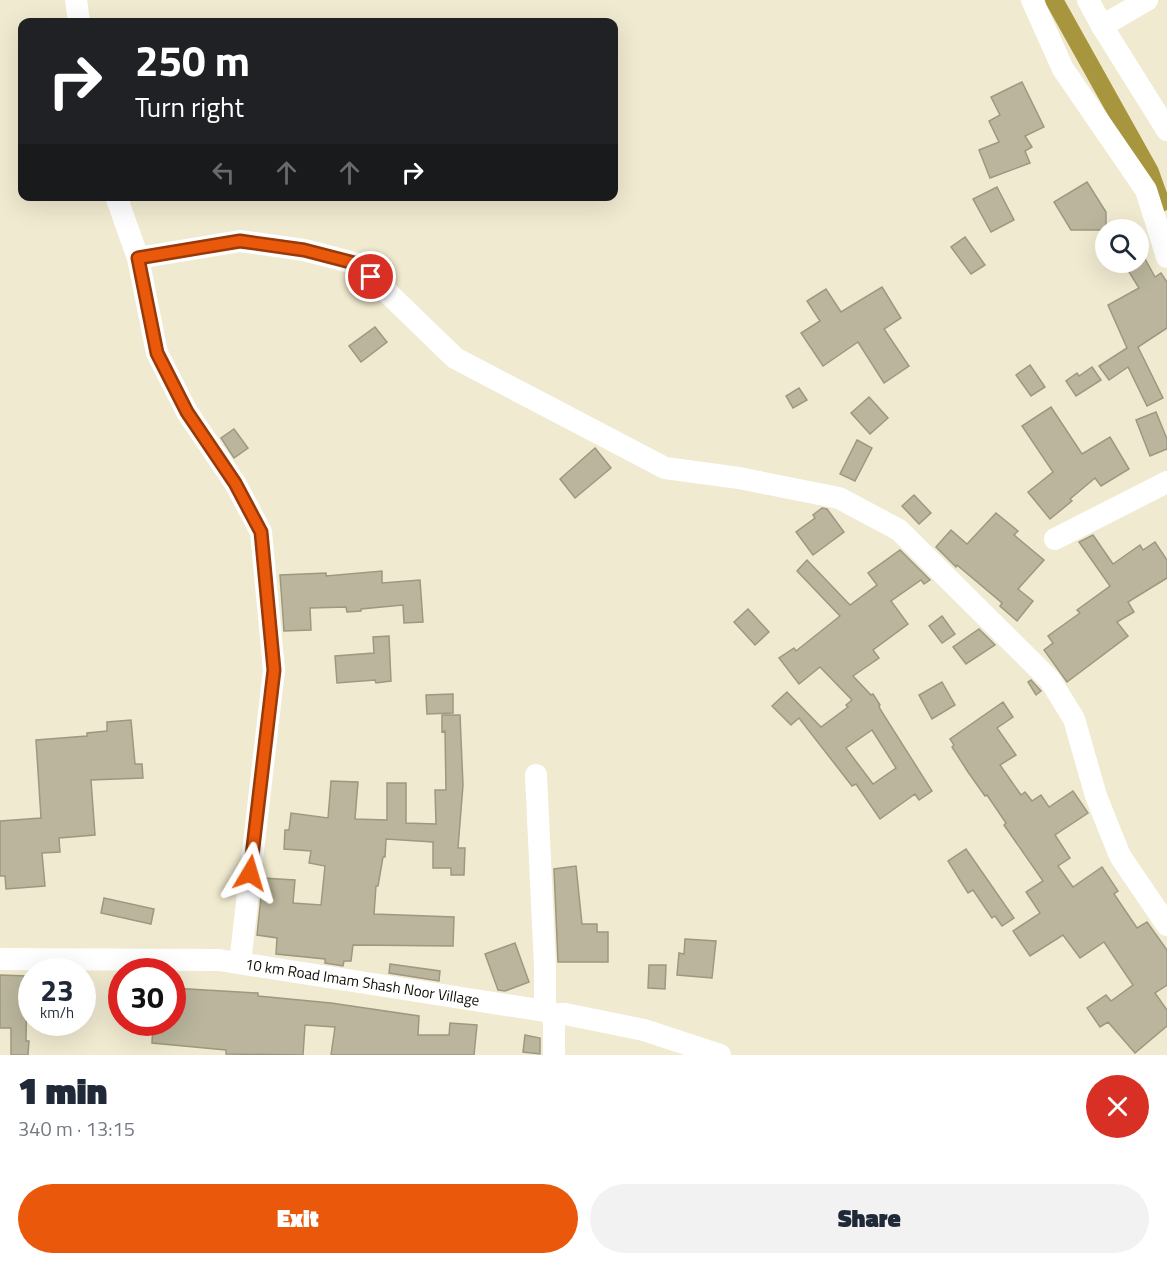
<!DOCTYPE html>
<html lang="en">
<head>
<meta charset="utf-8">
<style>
	body { margin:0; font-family:"Titillium Web",sans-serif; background:#f2f2f3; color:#1f2937; height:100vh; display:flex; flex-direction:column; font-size:22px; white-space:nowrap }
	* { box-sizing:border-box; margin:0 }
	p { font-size:20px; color:#747a83 }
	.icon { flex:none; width:33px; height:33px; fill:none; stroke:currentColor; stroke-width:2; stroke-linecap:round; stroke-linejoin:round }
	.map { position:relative; height:1055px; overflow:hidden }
	.drawer { display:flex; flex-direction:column; background:#fff; flex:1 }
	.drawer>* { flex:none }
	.hud { position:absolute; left:18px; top:18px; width:600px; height:183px; border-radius:12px; box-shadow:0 6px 24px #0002; background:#202124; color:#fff; overflow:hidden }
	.buttons { position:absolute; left:1095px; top:219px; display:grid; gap:12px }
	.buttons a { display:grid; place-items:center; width:54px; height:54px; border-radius:50%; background:#fff; box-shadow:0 6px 24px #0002; font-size:30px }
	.speed { position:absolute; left:18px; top:958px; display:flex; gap:12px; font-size:30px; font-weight:700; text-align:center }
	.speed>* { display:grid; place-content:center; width:78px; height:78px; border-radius:50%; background:#fff; box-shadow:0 6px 24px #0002; line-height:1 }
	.speed small { font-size:15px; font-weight:400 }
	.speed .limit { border:9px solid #d22; background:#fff; color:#111 }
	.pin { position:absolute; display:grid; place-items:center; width:51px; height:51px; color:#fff; margin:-26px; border:3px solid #fff; border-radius:50%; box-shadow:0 2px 6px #0007 }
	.me { position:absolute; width:66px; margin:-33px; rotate:7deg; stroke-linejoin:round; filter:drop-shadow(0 0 4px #0008) }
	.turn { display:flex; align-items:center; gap:21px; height:126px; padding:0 18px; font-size:27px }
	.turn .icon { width:78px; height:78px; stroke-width:2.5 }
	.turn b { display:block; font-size:42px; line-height:51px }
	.lanes { display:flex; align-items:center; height:57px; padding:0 18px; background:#0003; justify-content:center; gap:30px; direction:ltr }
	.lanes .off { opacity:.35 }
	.round { display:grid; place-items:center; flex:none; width:63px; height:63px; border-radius:32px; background:#f2f2f3 }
	.summary { display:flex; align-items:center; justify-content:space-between; height:102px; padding:0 18px }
	h1 { font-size:36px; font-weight:800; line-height:45px }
	.primary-button { display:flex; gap:12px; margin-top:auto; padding:12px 18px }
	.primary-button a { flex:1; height:69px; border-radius:36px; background:#ea580c; color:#fff; font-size:24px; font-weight:800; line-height:69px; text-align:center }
	.primary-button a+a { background:#f2f2f3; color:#1f2937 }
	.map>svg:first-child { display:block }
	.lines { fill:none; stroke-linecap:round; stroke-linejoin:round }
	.canal { stroke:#a8963e; stroke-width:18 }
	.building { fill:#bab59c; stroke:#9d9880; stroke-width:1.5; fill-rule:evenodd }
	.minor { stroke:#fff; stroke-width:22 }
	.route-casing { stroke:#983908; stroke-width:15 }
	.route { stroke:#ea580c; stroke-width:10 }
	.labels { text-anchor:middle; stroke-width:4.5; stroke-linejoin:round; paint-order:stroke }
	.street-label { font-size:15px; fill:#0e0c04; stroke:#fdf8dd }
</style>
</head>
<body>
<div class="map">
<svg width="1167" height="1055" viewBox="0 0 1167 1055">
	<rect width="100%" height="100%" fill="#f0ead0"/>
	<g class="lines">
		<path class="canal" d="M 1054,0 L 1150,172 L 1161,203"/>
	</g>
	<g class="building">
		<path d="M 1022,82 L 1044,127 L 1025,136 L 1032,147 L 1025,151 L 1030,163 L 990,178 L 979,150 L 999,142 L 989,121 L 1000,115 L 991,97 Z"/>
		<path d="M 1087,182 L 1106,212 L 1106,230 L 1071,230 L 1054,202 Z"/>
		<path d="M 997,187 L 1014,220 L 991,232 L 973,199 Z"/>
		<path d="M 965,237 L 985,265 L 971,274 L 951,247 Z"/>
		<path d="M 1144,257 L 1155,277 L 1161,273 L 1167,282 L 1167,328 L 1138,347 L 1163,398 L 1147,406 L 1128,367 L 1109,380 L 1099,366 L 1127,348 L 1108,305 L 1139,288 L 1126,267 L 1134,262 L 1138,262 L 1138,260 Z"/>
		<path d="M 882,287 L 901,318 L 884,329 L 909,366 L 884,383 L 858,342 L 823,366 L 801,333 L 820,321 L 807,301 L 826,289 L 841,312 Z"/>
		<path d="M 375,327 L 387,342 L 361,362 L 349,346 Z"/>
		<path d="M 1030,365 L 1045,387 L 1031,396 L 1016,375 Z"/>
		<path d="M 1092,367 L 1101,380 L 1076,396 L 1066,381 L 1077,373 L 1079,376 Z"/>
		<path d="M 799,388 L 807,400 L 793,408 L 786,396 Z"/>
		<path d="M 869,397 L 888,418 L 870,434 L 851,413 Z"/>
		<path d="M 1051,407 L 1082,454 L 1110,437 L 1129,469 L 1101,486 L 1095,478 L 1070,499 L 1072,501 L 1050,519 L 1028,492 L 1053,472 L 1022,426 Z"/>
		<path d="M 1156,412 L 1167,439 L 1167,449 L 1150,456 L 1136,420 Z"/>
		<path d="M 234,429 L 248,448 L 234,458 L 221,438 Z"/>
		<path d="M 857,440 L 872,448 L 855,481 L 840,474 Z"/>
		<path d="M 595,448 L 611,468 L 575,498 L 560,479 Z"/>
		<path d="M 914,495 L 931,513 L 919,524 L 902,506 Z"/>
		<path d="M 822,508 L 827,509 L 844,532 L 813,555 L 796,532 L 815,518 L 813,515 Z"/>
		<path d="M 996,513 L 1018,531 L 1014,535 L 1044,560 L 1018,589 L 1033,601 L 1017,621 L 1000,606 L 1002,603 L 957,565 L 956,567 L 936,547 L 951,530 L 967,544 Z"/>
		<path d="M 1093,535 L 1113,564 L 1140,545 L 1143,550 L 1155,542 L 1167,560 L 1167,578 L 1128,602 L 1134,612 L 1117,622 L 1128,636 L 1067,682 L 1044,650 L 1053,643 L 1048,636 L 1080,613 L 1077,610 L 1110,586 L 1079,542 Z"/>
		<path d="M 900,550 L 930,580 L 924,584 L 921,580 L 891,601 L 908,624 L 873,650 L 879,658 L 853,676 L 871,695 L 873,694 L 880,705 L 879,706 L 880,709 L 932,791 L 919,800 L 915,794 L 880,819 L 856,784 L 852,786 L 799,718 L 791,725 L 772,706 L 787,692 L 821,727 L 848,707 L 846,705 L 852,700 L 820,667 L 799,684 L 779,658 L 794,648 L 796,651 L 840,616 L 797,571 L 807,560 L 850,605 L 877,585 L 868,573 ZM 872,730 L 896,768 L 873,784 L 846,748 Z"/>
		<path d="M 382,571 L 382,583 L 420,580 L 423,622 L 404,623 L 403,605 L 361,609 L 361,611 L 347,612 L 346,607 L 310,608 L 311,630 L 284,631 L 280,575 L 326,573 L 326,576 Z"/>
		<path d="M 748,609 L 769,632 L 755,645 L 734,622 Z"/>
		<path d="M 942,616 L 955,634 L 942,643 L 929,626 Z"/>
		<path d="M 979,629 L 995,645 L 966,664 L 953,647 Z"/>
		<path d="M 389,636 L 391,681 L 376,683 L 375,680 L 337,683 L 335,656 L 374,653 L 373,637 Z"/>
		<path d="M 1031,680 L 1041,691 L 1036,695 L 1028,682 Z"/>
		<path d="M 942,682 L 955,705 L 932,719 L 919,695 Z"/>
		<path d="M 453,694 L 453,713 L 427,714 L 426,695 Z"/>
		<path d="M 1003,702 L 1013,717 L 997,728 L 1016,755 L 1000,765 L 1021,795 L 1025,792 L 1032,801 L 1041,795 L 1049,807 L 1073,791 L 1088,813 L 1055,835 L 1070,858 L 1058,866 L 1073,887 L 1102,867 L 1118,891 L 1114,894 L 1137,928 L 1147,922 L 1167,950 L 1167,985 L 1155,993 L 1167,1010 L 1167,1026 L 1135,1053 L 1108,1022 L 1100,1027 L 1087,1008 L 1106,995 L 1111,1001 L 1133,985 L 1104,942 L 1080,958 L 1063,935 L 1030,956 L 1013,931 L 1040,913 L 1026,892 L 1043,881 L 1004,825 L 1006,823 L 987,795 L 985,796 L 968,772 L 952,747 L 954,745 L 950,739 Z"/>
		<path d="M 442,715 L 460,715 L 463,785 L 458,848 L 465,848 L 464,875 L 451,875 L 451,868 L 433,868 L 433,842 L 386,839 L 385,857 L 383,857 L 378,886 L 376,886 L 374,914 L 454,917 L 453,946 L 353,945 L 351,961 L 344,961 L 343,966 L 325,963 L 325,959 L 276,954 L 277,938 L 257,935 L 263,878 L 295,880 L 293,903 L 321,905 L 325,866 L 309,863 L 311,851 L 284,849 L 285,830 L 289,830 L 291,813 L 328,818 L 331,781 L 358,782 L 355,819 L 387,820 L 387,783 L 406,783 L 406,823 L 436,824 L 435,790 L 446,790 L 445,731 L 442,732 Z"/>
		<path d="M 131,720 L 135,764 L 142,764 L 143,778 L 91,780 L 95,835 L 59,838 L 60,852 L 42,853 L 45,886 L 6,889 L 5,876 L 0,876 L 0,821 L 41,818 L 36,740 L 87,736 L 87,733 L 107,731 L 107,722 Z"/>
		<path d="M 966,849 L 1014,918 L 1002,926 L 995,916 L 992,918 L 973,890 L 968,893 L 948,861 Z"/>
		<path d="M 576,866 L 582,924 L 597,924 L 597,932 L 608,932 L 608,962 L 558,962 L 554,869 Z"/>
		<path d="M 104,898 L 154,909 L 151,924 L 101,913 Z"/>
		<path d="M 685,939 L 716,941 L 712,978 L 677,975 L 679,953 L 684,954 Z"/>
		<path d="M 515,943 L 529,982 L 505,991 L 498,990 L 485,954 Z"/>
		<path d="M 390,964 L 440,971 L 439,981 L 389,973 Z"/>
		<path d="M 649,965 L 666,965 L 665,989 L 648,988 Z"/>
		<path d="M 0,975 L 27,976 L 26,1041 L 29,1041 L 28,1055 L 11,1055 L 11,1028 L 0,1028 Z"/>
		<path d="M 172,988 L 258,993 L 258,996 L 331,1003 L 419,1016 L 418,1035 L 449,1035 L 450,1023 L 477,1025 L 474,1055 L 331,1055 L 335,1027 L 305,1025 L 303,1055 L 226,1054 L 226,1050 L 152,1043 L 153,1023 L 172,1023 Z"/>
		<path d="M 525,1035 L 540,1038 L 540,1054 L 523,1052 Z"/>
	</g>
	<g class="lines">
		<g class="minor">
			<path d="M 76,0 L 79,22"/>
			<path d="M 1032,0 L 1063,69 L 1146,190 L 1167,257"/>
			<path d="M 1088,0 L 1102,26 L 1167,130"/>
			<path d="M 1102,26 L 1147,0"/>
			<path d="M 116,196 L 138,258 L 157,353 L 187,412 L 235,483 L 261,532 L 274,670 L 240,963"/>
			<path d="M 138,258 L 240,241 L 304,250 L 358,264 L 455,358 L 665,468 L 739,478 L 839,498 L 899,530 L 1050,680 L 1074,719 L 1096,796 L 1120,856 L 1167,925"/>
			<path d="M 1055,539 L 1167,482"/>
			<path d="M 536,775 L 545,967 L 545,1011"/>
			<path id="s1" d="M 0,959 L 219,960 L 545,1011 L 554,1014 L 565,1014 L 644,1030 L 720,1055"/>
			<path d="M 554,1014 L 554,1055"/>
		</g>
	</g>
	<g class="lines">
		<g class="route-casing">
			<path id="route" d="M 250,873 L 274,670 L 261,532 L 235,483 L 187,412 L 157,353 L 138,258 L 240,241 L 304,250 L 358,264 L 371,277"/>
		</g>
		<use href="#route" class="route"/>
	</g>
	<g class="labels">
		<g class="street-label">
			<text dy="5" stroke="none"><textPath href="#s1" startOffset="364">10 km Road Imam Shash Noor Village</textPath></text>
		</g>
	</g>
</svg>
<div class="buttons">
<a><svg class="icon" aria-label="search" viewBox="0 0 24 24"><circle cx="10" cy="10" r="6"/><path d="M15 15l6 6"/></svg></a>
</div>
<div class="speed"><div>23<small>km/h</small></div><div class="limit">30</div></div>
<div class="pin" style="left:371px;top:277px;background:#d93025"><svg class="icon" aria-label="arrive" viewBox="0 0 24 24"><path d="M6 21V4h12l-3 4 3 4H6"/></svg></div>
<svg class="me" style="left:250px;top:873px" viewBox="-20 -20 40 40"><path d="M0-17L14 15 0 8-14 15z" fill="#ea580c" stroke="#fff" stroke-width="4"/></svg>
<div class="hud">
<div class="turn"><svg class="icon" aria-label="right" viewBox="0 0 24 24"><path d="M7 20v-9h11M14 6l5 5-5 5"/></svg><div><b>250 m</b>Turn right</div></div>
<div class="lanes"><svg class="icon off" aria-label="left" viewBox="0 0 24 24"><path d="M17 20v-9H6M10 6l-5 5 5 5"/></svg><svg class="icon off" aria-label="ahead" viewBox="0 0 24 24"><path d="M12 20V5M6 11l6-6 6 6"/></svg><svg class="icon off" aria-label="ahead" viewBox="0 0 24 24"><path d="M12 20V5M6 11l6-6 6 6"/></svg><svg class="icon" aria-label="right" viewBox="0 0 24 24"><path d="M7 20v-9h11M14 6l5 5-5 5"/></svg></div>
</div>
</div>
<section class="drawer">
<div class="summary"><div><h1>1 min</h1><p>340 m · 13:15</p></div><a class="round" style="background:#d93025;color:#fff"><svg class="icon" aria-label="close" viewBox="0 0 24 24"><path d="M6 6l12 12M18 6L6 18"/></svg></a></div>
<div class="primary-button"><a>Exit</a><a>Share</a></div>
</section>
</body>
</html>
